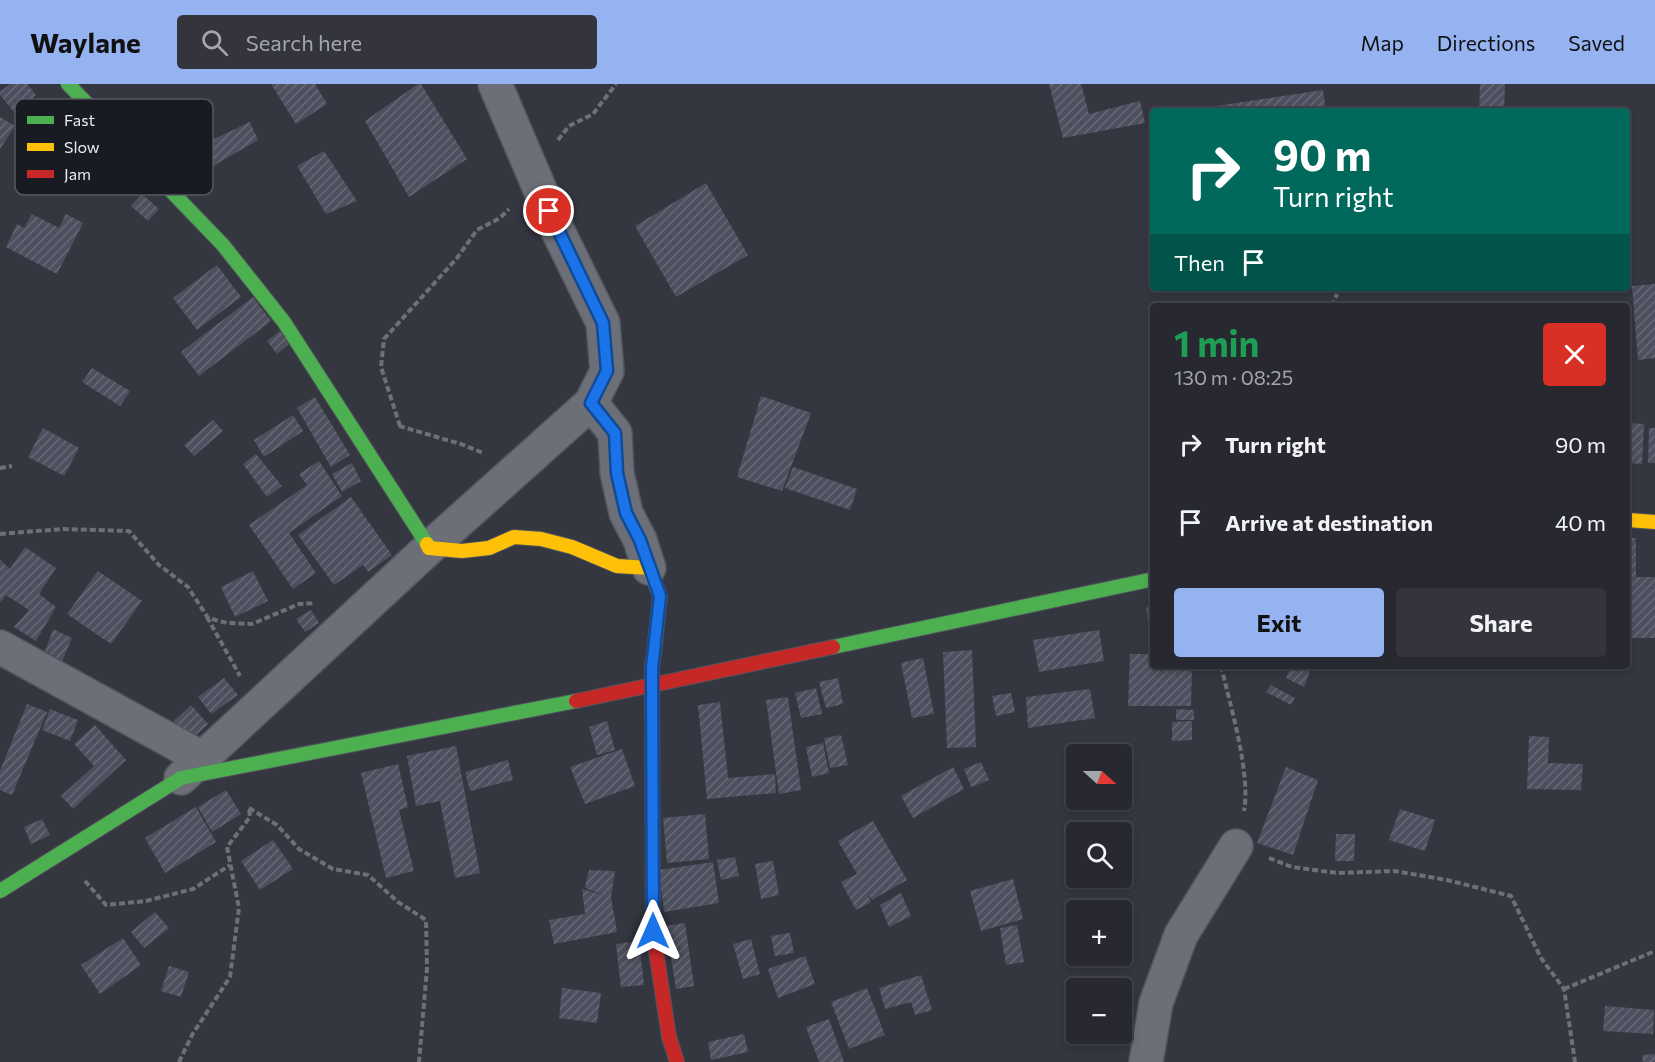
<!DOCTYPE html>
<html lang="en">
<head>
<meta charset="utf-8">
<style>
	body { margin:0; font-family:Commissioner,sans-serif; background:#33343c; color:#f1f3f6; height:100vh; display:flex; flex-direction:column; font-size:22px; white-space:nowrap }
	* { box-sizing:border-box; margin:0 }
	p { font-size:20px; color:#a4a6ab }
	.icon { flex:none; width:33px; height:33px; fill:none; stroke:currentColor; stroke-width:2; stroke-linecap:round; stroke-linejoin:round }
	.map { position:relative; flex:1; overflow:hidden }
	.panel { position:absolute; left:1150px; top:219px; width:480px; height:366px; display:flex; flex-direction:column; background:#272830; border-radius:6px; box-shadow:0 3px 9px #0003,0 0 0 2px #43444c }
	.panel>* { flex:none }
	.guide { position:absolute; left:1150px; top:24px; width:480px; height:183px; border-radius:6px; box-shadow:0 3px 9px #0003,0 0 0 2px #43444c; background:#00695c; color:#fff; overflow:hidden }
	.needle { width:39px; rotate:111deg }
	.controls { position:absolute; left:1066px; top:660px; display:grid; gap:12px }
	.controls a { display:grid; place-items:center; width:66px; height:66px; border-radius:6px; background:#272830; box-shadow:0 3px 9px #0003,0 0 0 2px #43444c; font-size:30px }
	.pin { position:absolute; display:grid; place-items:center; width:51px; height:51px; color:#fff; margin:-26px; border:3px solid #fff; border-radius:50%; box-shadow:0 2px 6px #0007 }
	.me { position:absolute; width:66px; margin:-33px; rotate:0deg; stroke-linejoin:round; filter:drop-shadow(0 0 4px #0008) }
	.turn { display:flex; align-items:center; gap:21px; height:126px; padding:0 24px; font-size:27px }
	.turn .icon { width:78px; height:78px; stroke-width:2.5 }
	.turn b { display:block; font-size:42px; line-height:51px }
	.then { display:flex; align-items:center; height:57px; padding:0 24px; background:#0003; gap:12px; font-size:22px }
	.round { display:grid; place-items:center; flex:none; width:63px; height:63px; border-radius:6px; background:#33343c }
	.head { display:flex; align-items:center; justify-content:space-between; height:102px; padding:0 24px }
	h1 { font-size:36px; font-weight:700; line-height:45px; color:#1e9e55 }
	.action { display:flex; gap:12px; margin-top:auto; padding:12px 24px }
	.action a { flex:1; height:69px; border-radius:6px; background:#95b2f1; color:#111; font-size:24px; font-weight:700; line-height:69px; text-align:center }
	.action a+a { background:#33343c; color:#f1f3f6 }
	ul { padding:0; list-style:none }
	li { display:flex; align-items:center; gap:18px; height:78px; padding:0 24px }
	li div { flex:1 }
	li b { display:block; font-size:22px }
	li em { font-style:normal }
	header { display:flex; align-items:center; gap:36px; box-sizing:border-box; height:84px; padding:0 30px; background:#95b2f1; color:#111 }
	header strong { font-size:28px }
	nav { display:flex; gap:33px; margin-inline-start:auto; font-size:21px }
	.search { width:420px; height:54px; background:#33343c; display:flex; align-items:center; gap:15px; box-sizing:border-box; padding:0 21px; border-radius:6px; color:#a4a6ab; font-size:22px }
	.map>svg:first-child { display:block }
	.building { fill:url(#building-hatch) }
	.lines { fill:none; stroke-linecap:round; stroke-linejoin:round }
	.street-casing { stroke:#52545c; stroke-width:36 }
	.fast-casing { stroke:#52545c; stroke-width:16 }
	.slow-casing { stroke:#52545c; stroke-width:16 }
	.jam-casing { stroke:#52545c; stroke-width:16 }
	.path { stroke:#6e7077; stroke-width:4; stroke-dasharray:6 3; stroke-linecap:butt }
	.street { stroke:#6c6f77; stroke-width:33 }
	.fast { stroke:#4caf50; stroke-width:14 }
	.slow { stroke:#ffc107; stroke-width:14 }
	.jam { stroke:#c62828; stroke-width:14 }
	.route-casing { stroke:#114b97; stroke-width:15 }
	.route { stroke:#1a73e8; stroke-width:10 }
	.key { fill:#191b23; stroke:#575962; stroke-width:1.5 }
	.key-label { font-size:16px; fill:#e8ebf6 }
</style>
</head>
<body>
<header>
<strong>Waylane</strong>
<div class="search"><svg class="icon" aria-label="search" viewBox="0 0 24 24"><circle cx="10" cy="10" r="6"/><path d="M15 15l6 6"/></svg>Search here</div>
<nav><a>Map</a><a>Directions</a><a>Saved</a></nav>
</header>
<div class="map">
<svg width="1655" height="978" viewBox="0 0 1655 978">
	<defs>
		<pattern id="building-hatch" width="6" height="6" patternUnits="userSpaceOnUse" patternTransform="scale(1.5)"><rect width="6" height="6" fill="#4d505e"/><path d="M-1 1l2-2M0 6l6-6M5 7l2-2" fill="none" stroke="#676976"/></pattern>
	</defs>
	<rect width="100%" height="100%" fill="#343640"/>
	<g class="building">
		<path d="M 10,0 L 27,0 L 36,11 L 15,29 L 0,11 L 0,8 Z"/>
		<path d="M 271,0 L 315,0 L 327,20 L 296,40 Z"/>
		<path d="M 418,0 L 421,0 L 467,75 L 409,113 L 365,37 Z"/>
		<path d="M 1049,0 L 1081,0 L 1089,30 L 1140,17 L 1145,39 L 1063,54 Z"/>
		<path d="M 1480,0 L 1505,0 L 1504,27 L 1479,27 Z"/>
		<path d="M 1323,6 L 1326,27 L 1217,27 L 1216,22 Z"/>
		<path d="M 0,33 L 15,42 L 0,65 Z"/>
		<path d="M 250,38 L 258,56 L 206,86 L 195,64 Z"/>
		<path d="M 324,67 L 357,117 L 326,130 L 297,82 Z"/>
		<path d="M 706,99 L 748,171 L 676,213 L 635,142 Z"/>
		<path d="M 142,110 L 159,125 L 148,137 L 131,122 Z"/>
		<path d="M 32,130 L 59,144 L 66,130 L 83,139 L 57,190 L 6,163 L 17,140 L 24,144 Z"/>
		<path d="M 217,181 L 241,213 L 197,246 L 173,214 Z"/>
		<path d="M 1655,200 L 1655,274 L 1638,276 L 1632,202 Z"/>
		<path d="M 253,213 L 271,237 L 199,292 L 181,268 Z"/>
		<path d="M 280,247 L 289,260 L 277,270 L 267,257 Z"/>
		<path d="M 92,284 L 130,307 L 120,322 L 82,298 Z"/>
		<path d="M 761,312 L 811,329 L 782,407 L 737,393 Z"/>
		<path d="M 315,313 L 350,371 L 331,383 L 297,324 Z"/>
		<path d="M 293,331 L 303,347 L 264,373 L 254,356 Z"/>
		<path d="M 213,336 L 223,347 L 194,372 L 184,361 Z"/>
		<path d="M 1628,339 L 1644,340 L 1642,380 L 1628,379 Z"/>
		<path d="M 43,344 L 79,364 L 64,392 L 28,373 Z"/>
		<path d="M 1649,344 L 1655,344 L 1655,379 L 1648,379 Z"/>
		<path d="M 256,370 L 282,402 L 267,413 L 243,380 Z"/>
		<path d="M 319,377 L 342,412 L 289,449 L 316,489 L 293,505 L 249,441 L 307,401 L 299,390 Z"/>
		<path d="M 352,379 L 361,397 L 342,408 L 332,390 Z"/>
		<path d="M 793,383 L 857,405 L 850,426 L 785,404 Z"/>
		<path d="M 351,413 L 392,471 L 368,488 L 363,481 L 334,501 L 298,451 Z"/>
		<path d="M 1628,454 L 1636,454 L 1636,493 L 1655,493 L 1655,554 L 1628,554 Z"/>
		<path d="M 25,463 L 56,484 L 39,510 L 56,523 L 36,557 L 14,543 L 29,526 L 6,511 L 0,519 L 0,476 L 10,485 Z"/>
		<path d="M 98,487 L 142,517 L 111,560 L 67,530 Z"/>
		<path d="M 253,487 L 268,517 L 235,533 L 221,503 Z"/>
		<path d="M 1154,522 L 1154,547 L 1149,547 L 1146,523 Z"/>
		<path d="M 311,526 L 319,539 L 305,548 L 296,535 Z"/>
		<path d="M 53,545 L 72,554 L 61,580 L 43,573 Z"/>
		<path d="M 1099,546 L 1104,577 L 1039,588 L 1033,556 Z"/>
		<path d="M 972,566 L 976,663 L 947,664 L 943,568 Z"/>
		<path d="M 1130,570 L 1154,570 L 1154,582 L 1192,582 L 1191,622 L 1128,622 Z"/>
		<path d="M 923,574 L 934,630 L 912,634 L 901,579 Z"/>
		<path d="M 1291,582 L 1297,582 L 1310,587 L 1304,603 L 1286,594 Z"/>
		<path d="M 224,594 L 238,611 L 211,630 L 198,613 Z"/>
		<path d="M 838,594 L 843,620 L 826,624 L 819,598 Z"/>
		<path d="M 1271,601 L 1295,614 L 1291,621 L 1266,608 Z"/>
		<path d="M 816,604 L 822,630 L 801,634 L 795,609 Z"/>
		<path d="M 1090,605 L 1095,634 L 1028,644 L 1026,613 Z"/>
		<path d="M 1011,609 L 1015,628 L 996,632 L 992,612 Z"/>
		<path d="M 788,613 L 801,706 L 779,710 L 766,616 Z"/>
		<path d="M 720,618 L 728,694 L 775,690 L 776,709 L 707,715 L 698,621 Z"/>
		<path d="M 27,620 L 47,628 L 12,711 L 0,706 L 0,687 Z"/>
		<path d="M 191,621 L 208,640 L 191,656 L 174,637 Z"/>
		<path d="M 50,625 L 78,636 L 70,657 L 42,646 Z"/>
		<path d="M 1176,625 L 1194,626 L 1194,636 L 1176,636 Z"/>
		<path d="M 607,637 L 615,666 L 597,671 L 589,643 Z"/>
		<path d="M 1192,637 L 1192,656 L 1172,657 L 1172,638 Z"/>
		<path d="M 95,641 L 126,676 L 73,725 L 61,712 L 94,682 L 74,660 Z"/>
		<path d="M 841,651 L 848,681 L 830,684 L 824,654 Z"/>
		<path d="M 1529,652 L 1549,653 L 1548,679 L 1583,680 L 1581,706 L 1527,705 Z"/>
		<path d="M 823,659 L 829,689 L 812,693 L 806,663 Z"/>
		<path d="M 456,662 L 480,789 L 455,794 L 440,717 L 416,722 L 407,672 Z"/>
		<path d="M 622,665 L 635,702 L 585,720 L 570,683 Z"/>
		<path d="M 508,676 L 513,696 L 470,707 L 465,688 Z"/>
		<path d="M 981,678 L 989,696 L 971,703 L 964,685 Z"/>
		<path d="M 398,680 L 408,723 L 399,726 L 414,787 L 386,794 L 361,689 Z"/>
		<path d="M 953,683 L 964,705 L 913,734 L 901,712 Z"/>
		<path d="M 1286,683 L 1318,696 L 1293,771 L 1257,759 Z"/>
		<path d="M 226,706 L 241,730 L 212,748 L 198,723 Z"/>
		<path d="M 196,723 L 216,758 L 165,789 L 145,754 Z"/>
		<path d="M 1400,725 L 1435,736 L 1425,767 L 1389,756 Z"/>
		<path d="M 705,730 L 709,775 L 667,779 L 663,734 Z"/>
		<path d="M 42,735 L 50,751 L 31,760 L 24,743 Z"/>
		<path d="M 873,737 L 907,796 L 872,816 L 867,809 L 871,818 L 856,826 L 841,798 L 857,790 L 838,757 Z"/>
		<path d="M 1336,750 L 1355,750 L 1354,777 L 1335,777 Z"/>
		<path d="M 273,756 L 293,785 L 260,806 L 241,777 Z"/>
		<path d="M 735,773 L 739,792 L 721,796 L 717,776 Z"/>
		<path d="M 773,777 L 779,811 L 761,815 L 755,780 Z"/>
		<path d="M 713,778 L 719,819 L 664,828 L 659,786 Z"/>
		<path d="M 589,786 L 615,787 L 611,813 L 617,848 L 554,860 L 549,836 L 585,830 L 582,805 L 603,811 L 585,804 Z"/>
		<path d="M 1013,795 L 1023,835 L 981,847 L 970,807 Z"/>
		<path d="M 901,809 L 911,832 L 889,843 L 880,821 Z"/>
		<path d="M 155,828 L 169,844 L 144,864 L 131,848 Z"/>
		<path d="M 685,839 L 694,902 L 676,905 L 666,842 Z"/>
		<path d="M 1017,841 L 1024,878 L 1006,881 L 1000,844 Z"/>
		<path d="M 790,849 L 794,869 L 775,872 L 771,852 Z"/>
		<path d="M 123,854 L 141,881 L 100,910 L 81,881 Z"/>
		<path d="M 751,855 L 760,890 L 743,895 L 733,860 Z"/>
		<path d="M 639,857 L 644,901 L 621,903 L 616,860 Z"/>
		<path d="M 805,872 L 815,900 L 778,914 L 768,885 Z"/>
		<path d="M 169,882 L 189,888 L 181,913 L 161,907 Z"/>
		<path d="M 921,891 L 932,926 L 915,931 L 911,918 L 885,925 L 879,904 Z"/>
		<path d="M 562,904 L 601,909 L 597,939 L 559,934 Z"/>
		<path d="M 867,904 L 885,951 L 849,965 L 831,918 Z"/>
		<path d="M 1605,922 L 1654,926 L 1653,950 L 1603,947 Z"/>
		<path d="M 829,935 L 844,978 L 819,978 L 806,943 Z"/>
		<path d="M 744,950 L 748,968 L 711,976 L 708,958 Z"/>
		<path d="M 1655,970 L 1655,978 L 1643,978 L 1642,971 Z"/>
	</g>
	<g class="lines">
		<g class="street-casing">
			<g id="street">
				<path d="M 591,319 L 615,349 L 617,389 L 626,429 L 640,456 L 649,484"/>
				<path d="M 0,563 L 202,674"/>
				<path d="M 181,694 L 429,464 L 591,319 L 607,287 L 603,239 L 556,143 L 495,0"/>
				<path d="M 1146,978 L 1156,919 L 1181,851 L 1236,762"/>
			</g>
		</g>
		<g class="fast-casing">
			<g id="fast">
				<path d="M 68,0 L 223,161 L 284,238 L 427,460"/>
				<path d="M 833,563 L 1154,495"/>
				<path d="M 0,807 L 181,694 L 576,617"/>
			</g>
		</g>
		<g class="slow-casing">
			<g id="slow">
				<path d="M 1628,436 L 1655,438"/>
				<path d="M 427,460 L 429,464 L 462,467 L 489,464 L 514,453 L 541,455 L 572,463 L 617,482 L 649,484 L 660,512 L 655,559"/>
			</g>
		</g>
		<g class="jam-casing">
			<g id="jam">
				<path d="M 655,559 L 652,584 L 653,847 L 669,953 L 677,978"/>
				<path d="M 576,617 L 833,563"/>
			</g>
		</g>
		<g class="path">
			<path d="M 558,56 L 569,42 L 593,30 L 616,0"/>
			<path d="M 1332,222 L 1337,210"/>
			<path d="M 399,342 L 461,360 L 483,369"/>
			<path d="M 400,342 L 381,283 L 384,255 L 457,174 L 477,146 L 500,134 L 509,125"/>
			<path d="M 0,384 L 12,382"/>
			<path d="M 0,450 L 62,445 L 129,447 L 159,481 L 188,503 L 208,534 L 227,539 L 252,540 L 299,520 L 315,519"/>
			<path d="M 207,533 L 240,592"/>
			<path d="M 1221,582 C 1230,620 1251,690 1244,727"/>
			<path d="M 249,724 L 277,741 L 299,765 L 333,785 L 368,791 L 398,818 L 426,836 L 427,884 L 419,978"/>
			<path d="M 1269,774 L 1292,783 L 1337,789 L 1394,787 L 1447,796 L 1511,812 L 1541,874 L 1564,905 L 1575,978"/>
			<path d="M 85,797 L 106,821 L 146,817 L 193,805 L 230,781"/>
			<path d="M 1564,905 L 1655,867"/>
			<path d="M 179,978 L 192,951 L 230,893 L 239,824 L 227,763 L 250,733 L 249,724"/>
		</g>
		<use href="#street" class="street"/>
		<use href="#fast" class="fast"/>
		<use href="#slow" class="slow"/>
		<use href="#jam" class="jam"/>
	</g>
	<g class="lines">
		<g class="route-casing">
			<path id="route" d="M 549,127 L 603,239 L 607,287 L 591,319 L 615,349 L 617,389 L 626,429 L 640,456 L 660,512 L 652,584 L 653,847"/>
		</g>
		<use href="#route" class="route"/>
	</g>
	<rect x="15" y="15" width="198" height="96" rx="9" class="key"/>
	<rect x="27" y="32" width="27" height="8" fill="#4caf50"/>
	<rect x="27" y="59" width="27" height="8" fill="#ffc107"/>
	<rect x="27" y="86" width="27" height="8" fill="#c62828"/>
	<g class="key-label">
		<text x="64" y="42">Fast</text>
		<text x="64" y="69">Slow</text>
		<text x="64" y="96">Jam</text>
	</g>
</svg>
<div class="controls">
<a><svg class="needle" viewBox="-14 -14 28 28"><path d="M0-13l5 13h-10z" fill="#e53935"/><path d="M0 13l5-13h-10z" fill="#a4a6ab"/></svg></a>
<a><svg class="icon" aria-label="search" viewBox="0 0 24 24"><circle cx="10" cy="10" r="6"/><path d="M15 15l6 6"/></svg></a>
<a>+</a>
<a>−</a>
</div>
<div class="pin" style="left:549px;top:127px;background:#d93025"><svg class="icon" aria-label="arrive" viewBox="0 0 24 24"><path d="M6 21V4h12l-3 4 3 4H6"/></svg></div>
<svg class="me" style="left:653px;top:847px" viewBox="-20 -20 40 40"><path d="M0-17L14 15 0 8-14 15z" fill="#1a73e8" stroke="#fff" stroke-width="4"/></svg>
<div class="guide">
<div class="turn"><svg class="icon" aria-label="right" viewBox="0 0 24 24"><path d="M7 20v-9h11M14 6l5 5-5 5"/></svg><div><b>90 m</b>Turn right</div></div>
<div class="then">Then<svg class="icon" aria-label="arrive" viewBox="0 0 24 24"><path d="M6 21V4h12l-3 4 3 4H6"/></svg></div>
</div>
<section class="panel">
<div class="head"><div><h1>1 min</h1><p>130 m · 08:25</p></div><a class="round" style="background:#d93025;color:#fff"><svg class="icon" aria-label="close" viewBox="0 0 24 24"><path d="M6 6l12 12M18 6L6 18"/></svg></a></div>
<ul>
<li><svg class="icon" aria-label="right" viewBox="0 0 24 24"><path d="M7 20v-9h11M14 6l5 5-5 5"/></svg><div><b>Turn right</b></div><em>90 m</em></li>
<li><svg class="icon" aria-label="arrive" viewBox="0 0 24 24"><path d="M6 21V4h12l-3 4 3 4H6"/></svg><div><b>Arrive at destination</b></div><em>40 m</em></li>
</ul>
<div class="action"><a>Exit</a><a>Share</a></div>
</section>
</div>
</body>
</html>
